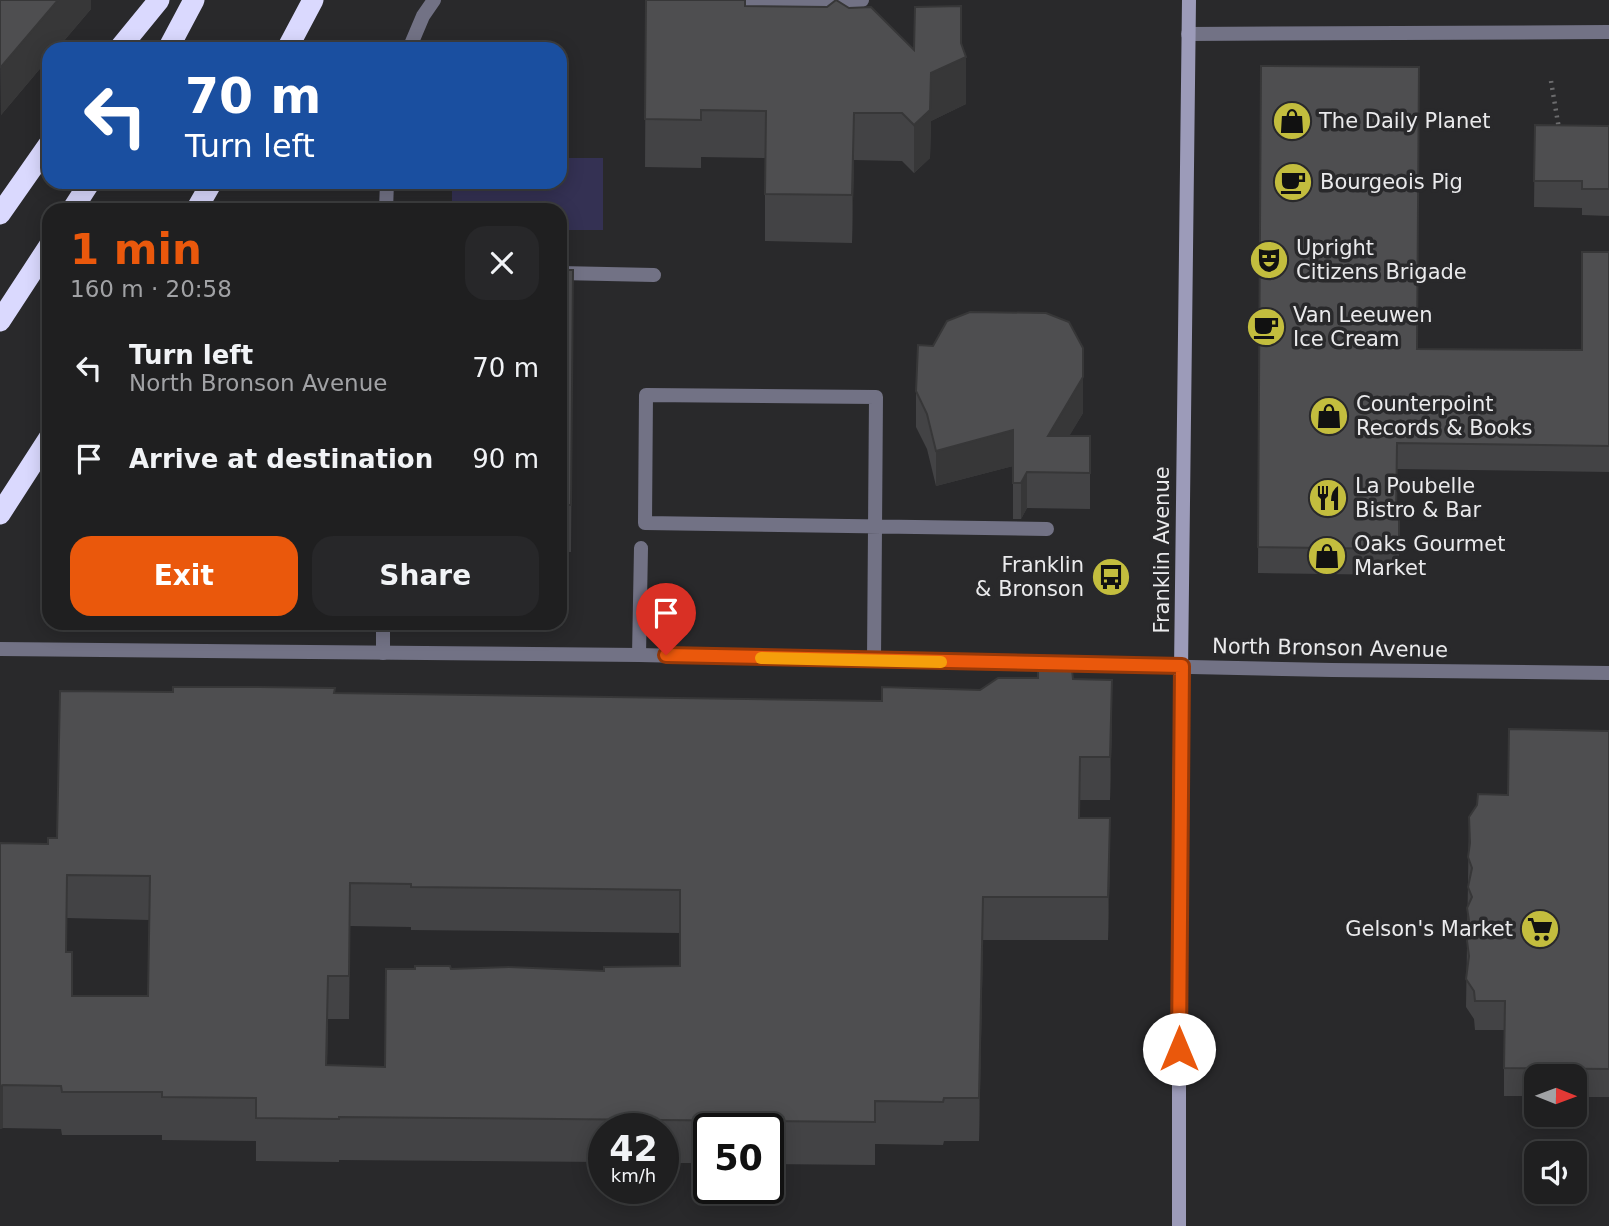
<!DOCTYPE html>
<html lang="en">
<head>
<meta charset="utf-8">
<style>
	body { margin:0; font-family:"DejaVu Sans",sans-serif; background:#272729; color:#f1f3f6; height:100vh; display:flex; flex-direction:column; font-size:26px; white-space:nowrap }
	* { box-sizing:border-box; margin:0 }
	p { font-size:23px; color:#a1a2a5 }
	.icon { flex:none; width:38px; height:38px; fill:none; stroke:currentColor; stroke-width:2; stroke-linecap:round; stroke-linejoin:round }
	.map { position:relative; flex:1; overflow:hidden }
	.details { position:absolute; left:42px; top:203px; width:525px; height:427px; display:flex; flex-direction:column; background:#1f1f20; border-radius:21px; box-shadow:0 4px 18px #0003,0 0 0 2px #3c3d3e }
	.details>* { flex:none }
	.top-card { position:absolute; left:42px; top:42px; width:525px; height:147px; border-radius:21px; box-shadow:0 4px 18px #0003,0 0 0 2px #3c3d3e; background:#1a4fa0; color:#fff; overflow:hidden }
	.needle { width:46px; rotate:91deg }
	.tools { position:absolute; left:1524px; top:1064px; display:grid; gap:14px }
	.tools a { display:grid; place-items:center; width:63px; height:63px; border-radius:14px; background:#1f1f20; box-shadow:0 4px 18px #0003,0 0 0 2px #3c3d3e; font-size:35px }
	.speed { position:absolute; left:588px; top:1113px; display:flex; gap:14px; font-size:35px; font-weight:700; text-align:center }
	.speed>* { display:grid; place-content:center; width:91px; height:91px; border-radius:50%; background:#1f1f20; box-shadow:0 4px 18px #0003,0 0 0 2px #3c3d3e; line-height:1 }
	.speed small { font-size:18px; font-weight:400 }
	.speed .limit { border:4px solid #111; border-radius:10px; background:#fff; color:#111 }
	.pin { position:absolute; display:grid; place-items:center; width:60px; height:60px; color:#fff; margin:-72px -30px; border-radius:50% 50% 50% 0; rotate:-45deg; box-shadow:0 0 7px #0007 }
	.pin .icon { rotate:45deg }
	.me { position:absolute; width:77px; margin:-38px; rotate:0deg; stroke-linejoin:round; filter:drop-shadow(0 0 5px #0008) }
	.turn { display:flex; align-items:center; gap:24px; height:147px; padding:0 28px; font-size:32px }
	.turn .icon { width:91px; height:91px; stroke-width:2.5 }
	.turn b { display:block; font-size:49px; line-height:60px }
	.round { display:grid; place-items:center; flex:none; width:74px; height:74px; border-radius:21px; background:#272729 }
	.head { display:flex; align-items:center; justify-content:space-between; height:119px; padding:0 28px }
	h1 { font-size:42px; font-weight:700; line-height:52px; color:#ea580c }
	.primary-button { display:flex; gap:14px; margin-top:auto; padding:14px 28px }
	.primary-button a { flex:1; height:80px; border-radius:21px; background:#ea580c; color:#fff; font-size:28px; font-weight:700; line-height:80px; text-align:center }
	.primary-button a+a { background:#272729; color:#f1f3f6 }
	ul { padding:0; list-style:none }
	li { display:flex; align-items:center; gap:21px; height:91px; padding:0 28px }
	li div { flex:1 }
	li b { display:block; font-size:26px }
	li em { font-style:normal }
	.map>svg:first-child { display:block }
	.green { fill:#343153 }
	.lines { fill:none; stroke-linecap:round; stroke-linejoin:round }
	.path { stroke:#6b6b6d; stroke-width:4.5; stroke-dasharray:2 5; stroke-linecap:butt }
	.service { stroke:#727285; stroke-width:14 }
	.minor { stroke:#727285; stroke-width:14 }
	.tertiary { stroke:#727285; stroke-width:14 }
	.secondary { stroke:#9c9bb9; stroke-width:14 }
	.motorway { stroke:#dad9fe; stroke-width:21 }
	.wall { fill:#434345; fill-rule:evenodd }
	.shaded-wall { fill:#373738 }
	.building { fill:#4e4e50; stroke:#373738; stroke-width:2; fill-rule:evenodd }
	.route-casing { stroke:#983908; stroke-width:18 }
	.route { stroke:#ea580c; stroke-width:12 }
	.slow { stroke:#f59e0b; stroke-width:12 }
	.labels { text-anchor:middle; stroke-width:7; stroke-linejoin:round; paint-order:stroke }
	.poi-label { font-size:21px; fill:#eaeaec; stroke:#29292b; text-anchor:start }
	.street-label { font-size:21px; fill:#eaeaec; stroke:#29292b }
</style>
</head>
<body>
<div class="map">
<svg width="1609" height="1226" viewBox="0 0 1609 1226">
	<rect width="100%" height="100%" fill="#29292b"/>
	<path class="green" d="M 560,158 L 603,158 L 603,230 L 560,230 L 560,210 L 452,210 L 452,182 L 560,182 Z"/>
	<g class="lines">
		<path class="path" d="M 1551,81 L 1559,129"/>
		<g class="service">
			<path d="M 729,0 L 737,3 L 854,4 L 862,0"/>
			<path d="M 560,273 L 654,275"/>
			<path d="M 639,655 L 641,548"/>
			<path d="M 874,660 L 876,397 L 646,395 L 645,523 L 1047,529"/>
		</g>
		<g class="minor">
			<path d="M 1188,34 L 1609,32"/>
			<path d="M 409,49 L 423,16 L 434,0"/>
			<path d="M 386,210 L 387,182"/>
			<path d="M 383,653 L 383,623"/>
		</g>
		<path class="tertiary" d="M 0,649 L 639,655 L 1332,670 L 1609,673"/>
		<path class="secondary" d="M 1179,1226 L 1179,837 L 1189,0"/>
		<g class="motorway">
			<path d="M 119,49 L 159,0"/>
			<path d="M 168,49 L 194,0"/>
			<path d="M 287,49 L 313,0"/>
			<path d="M 72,210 L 90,182"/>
			<path d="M 196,210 L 212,182"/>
			<path d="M 0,214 L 49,144"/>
			<path d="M 0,321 L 49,246"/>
			<path d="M 0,514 L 49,438"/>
		</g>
	</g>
	<g class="wall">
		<path d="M 0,0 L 91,0 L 91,9 L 57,49 L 49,49 L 49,58 L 1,115 Z"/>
		<path d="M 646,0 L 745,6 L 914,50 L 966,104 L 931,121 L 930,158 L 914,173 L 902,161 L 854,160 L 852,243 L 765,241 L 765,158 L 701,157 L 701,168 L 645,167 Z"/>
		<path d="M 1261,66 L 1417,349 L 1582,350 L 1609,252 L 1609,472 L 1397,469 L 1396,518 L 1399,518 L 1399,575 L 1258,573 Z"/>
		<path d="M 1535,125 L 1609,126 L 1609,216 L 1582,215 L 1582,208 L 1534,207 Z"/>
		<path d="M 560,270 L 573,270 L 571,552 L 568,552 L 567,580 L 560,580 Z"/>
		<path d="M 916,391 L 1083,413 L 1069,436 L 1090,436 L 1090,509 L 1027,508 L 1021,519 L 1013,519 L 1013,466 L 936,486 L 927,449 L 916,427 Z"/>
		<path d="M 1073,679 L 1112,723 L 1110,800 L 1080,800 L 1080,818 L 1110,861 L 1108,940 L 983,940 L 979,1141 L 944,1141 L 943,1145 L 875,1144 L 875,1165 L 768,1164 L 768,1129 L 709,1129 L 709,1163 L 663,1163 L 663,1129 L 604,1129 L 604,1162 L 339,1160 L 339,1162 L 256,1161 L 256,1141 L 162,1140 L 162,1135 L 62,1135 L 61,1129 L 3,1128 L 0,1129 L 0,843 L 48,844 L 335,693 L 882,701 ZM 67,918 L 149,920 L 148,996 L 72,996 L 67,952 ZM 350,926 L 411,927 L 411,930 L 680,933 L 680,966 L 604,971 L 415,969 L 385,1067 L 327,1066 L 328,1019 L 349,1019 Z"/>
		<path d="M 1609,731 L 1609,1097 L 1575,1097 L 1575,1076 L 1536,1076 L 1536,1096 L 1504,1096 L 1504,1030 L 1475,1030 L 1474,1019 L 1466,1007 L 1469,817 L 1508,795 Z"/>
	</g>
	<g class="shaded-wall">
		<path d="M 58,0 L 91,0 L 91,9 L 57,49 L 49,49 L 49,58 L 1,115 L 1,67 Z"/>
		<path d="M 966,57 L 966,104 L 931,121 L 930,158 L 914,173 L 914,125 L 931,73 Z"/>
		<path d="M 854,113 L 854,160 L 852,243 L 852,195 Z"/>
		<path d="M 1083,377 L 1083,413 L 1048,472 L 1048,436 Z"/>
		<path d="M 1013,430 L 1013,466 L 936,486 L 936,451 Z"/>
		<path d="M 1027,472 L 1027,508 L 1021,519 L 1021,483 Z"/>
		<path d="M 568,505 L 568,552 L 567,580 L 567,533 Z"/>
		<path d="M 1112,680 L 1112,723 L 1110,800 L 1110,757 Z"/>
		<path d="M 1110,818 L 1110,861 L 1108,940 L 1108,897 Z"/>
		<path d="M 350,883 L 350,926 L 349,1019 L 349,976 Z"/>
		<path d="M 983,897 L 983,940 L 979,1141 L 979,1098 Z"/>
		<path d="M 3,1085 L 3,1128 L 0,1129 L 0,1086 Z"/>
	</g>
	<g class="building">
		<path d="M 0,0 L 58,0 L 1,67 L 0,67 Z"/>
		<path d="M 646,0 L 745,0 L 745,6 L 827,7 L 836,0 L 849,8 L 871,7 L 914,50 L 915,7 L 961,6 L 961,43 L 966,57 L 931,73 L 930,110 L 914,125 L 902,113 L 854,113 L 852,195 L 765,194 L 766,111 L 701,110 L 701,120 L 645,119 Z"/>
		<path d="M 1261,66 L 1419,67 L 1417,349 L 1582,350 L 1582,252 L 1609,252 L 1609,446 L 1397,443 L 1396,518 L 1399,518 L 1399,549 L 1258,547 Z"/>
		<path d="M 1535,125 L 1609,126 L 1609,189 L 1582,189 L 1582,181 L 1534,181 Z"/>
		<path d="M 560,270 L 573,270 L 571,505 L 568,505 L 567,533 L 560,533 Z"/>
		<path d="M 970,312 L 1046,313 L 1069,322 L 1083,348 L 1083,377 L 1048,436 L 1090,436 L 1090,473 L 1027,472 L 1021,483 L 1013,483 L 1013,430 L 936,451 L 927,414 L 916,391 L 918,345 L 933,346 L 947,321 Z"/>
		<path d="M 1038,669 L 1072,670 L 1073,679 L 1112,680 L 1110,757 L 1080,757 L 1079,818 L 1110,818 L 1108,897 L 983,897 L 979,1098 L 944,1098 L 943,1102 L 875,1101 L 875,1122 L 339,1117 L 339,1119 L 256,1118 L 256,1098 L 162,1097 L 162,1092 L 62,1092 L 61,1086 L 3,1085 L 0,1086 L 0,843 L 48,844 L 48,838 L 57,838 L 60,691 L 173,692 L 173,687 L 259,687 L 335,688 L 334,693 L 882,701 L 882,687 L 980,690 L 998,678 L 1038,678 ZM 67,875 L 150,876 L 148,996 L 72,996 L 72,952 L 66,952 ZM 350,883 L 411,884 L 411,887 L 680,890 L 680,966 L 604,967 L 604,971 L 509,967 L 451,969 L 450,966 L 415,966 L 415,969 L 386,969 L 385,1067 L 326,1065 L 328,976 L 349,976 Z"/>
		<path d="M 1509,729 L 1609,731 L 1609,1069 L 1504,1068 L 1505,1001 L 1475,1001 L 1474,991 L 1466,979 L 1469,956 L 1467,941 L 1470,927 L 1467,908 L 1472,897 L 1468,887 L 1472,868 L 1468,857 L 1470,843 L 1469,817 L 1477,805 L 1478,794 L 1508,795 Z"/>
	</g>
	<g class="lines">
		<g class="route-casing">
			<path id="route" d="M 666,655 L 1182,666 L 1179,1049"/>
		</g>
		<use href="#route" class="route"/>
		<path class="slow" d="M 761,658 L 941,662"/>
	</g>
	<defs>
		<g id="shop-disc" transform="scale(2.0125)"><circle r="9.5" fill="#c3bd3e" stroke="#29292b"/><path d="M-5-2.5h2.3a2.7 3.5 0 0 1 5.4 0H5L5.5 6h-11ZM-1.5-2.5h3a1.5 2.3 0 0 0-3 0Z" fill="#111"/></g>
		<g id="cafe-disc" transform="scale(2.0125)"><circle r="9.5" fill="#c3bd3e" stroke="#29292b"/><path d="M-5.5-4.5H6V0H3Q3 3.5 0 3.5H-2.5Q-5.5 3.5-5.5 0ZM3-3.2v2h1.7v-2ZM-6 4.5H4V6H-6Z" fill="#111"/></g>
		<g id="theatre-disc" transform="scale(2.0125)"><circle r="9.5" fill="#c3bd3e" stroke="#29292b"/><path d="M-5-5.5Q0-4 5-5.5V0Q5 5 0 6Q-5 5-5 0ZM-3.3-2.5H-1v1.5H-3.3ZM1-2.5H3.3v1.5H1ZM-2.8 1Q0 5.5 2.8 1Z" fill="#111"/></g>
		<g id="restaurant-disc" transform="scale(2.0125)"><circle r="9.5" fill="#c3bd3e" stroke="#29292b"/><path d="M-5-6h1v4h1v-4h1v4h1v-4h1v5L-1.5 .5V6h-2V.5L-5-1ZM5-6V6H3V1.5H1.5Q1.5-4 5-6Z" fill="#111"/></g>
		<g id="bus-disc" transform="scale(2.0125)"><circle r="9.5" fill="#c3bd3e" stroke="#29292b"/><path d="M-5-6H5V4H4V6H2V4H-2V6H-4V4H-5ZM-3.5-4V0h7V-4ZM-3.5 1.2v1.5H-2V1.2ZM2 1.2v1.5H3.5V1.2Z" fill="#111"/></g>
		<g id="supermarket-disc" transform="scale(2.0125)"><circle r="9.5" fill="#c3bd3e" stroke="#29292b"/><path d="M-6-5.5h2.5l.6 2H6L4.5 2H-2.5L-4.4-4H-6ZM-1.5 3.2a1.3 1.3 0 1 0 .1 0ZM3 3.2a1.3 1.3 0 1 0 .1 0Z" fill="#111"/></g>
	</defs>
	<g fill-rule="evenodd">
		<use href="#shop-disc" x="1292" y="121"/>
		<use href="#cafe-disc" x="1293" y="182"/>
		<use href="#theatre-disc" x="1269" y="260"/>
		<use href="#cafe-disc" x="1266" y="327"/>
		<use href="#shop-disc" x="1329" y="416"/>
		<use href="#restaurant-disc" x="1328" y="498"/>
		<use href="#shop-disc" x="1327" y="556"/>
		<use href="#bus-disc" x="1111" y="577"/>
		<use href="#supermarket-disc" x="1540" y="929"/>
	</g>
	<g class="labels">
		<g class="poi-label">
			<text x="1319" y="128">The Daily Planet</text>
			<text x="1320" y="189">Bourgeois Pig</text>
			<text x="1296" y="255">Upright<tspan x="1296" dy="24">Citizens Brigade</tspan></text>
			<text x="1293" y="322">Van Leeuwen<tspan x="1293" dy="24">Ice Cream</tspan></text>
			<text x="1356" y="411">Counterpoint<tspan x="1356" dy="24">Records &amp; Books</tspan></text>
			<text x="1355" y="493">La Poubelle<tspan x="1355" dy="24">Bistro &amp; Bar</tspan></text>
			<text x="1354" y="551">Oaks Gourmet<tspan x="1354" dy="24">Market</tspan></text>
			<text x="1084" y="572" text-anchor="end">Franklin<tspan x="1084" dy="24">&amp; Bronson</tspan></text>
			<text x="1513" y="936" text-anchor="end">Gelson's Market</text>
		</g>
		<g class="street-label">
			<text transform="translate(1162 550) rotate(-90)" y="7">Franklin Avenue</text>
			<text transform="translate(1330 648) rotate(1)" y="7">North Bronson Avenue</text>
		</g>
	</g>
</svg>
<div class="tools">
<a><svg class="needle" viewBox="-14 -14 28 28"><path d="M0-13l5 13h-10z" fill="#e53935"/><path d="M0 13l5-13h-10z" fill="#a1a2a5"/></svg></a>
<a><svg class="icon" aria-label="sound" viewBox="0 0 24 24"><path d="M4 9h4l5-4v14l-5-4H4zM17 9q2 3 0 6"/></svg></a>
</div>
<div class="speed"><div>42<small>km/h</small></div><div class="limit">50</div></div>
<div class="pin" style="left:666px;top:655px;background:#d93025"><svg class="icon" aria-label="arrive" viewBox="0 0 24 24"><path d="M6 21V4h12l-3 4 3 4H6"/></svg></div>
<svg class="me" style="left:1179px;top:1049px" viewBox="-20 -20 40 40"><circle r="19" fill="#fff"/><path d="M0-13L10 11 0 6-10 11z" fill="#ea580c"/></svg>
<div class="top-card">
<div class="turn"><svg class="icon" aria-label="left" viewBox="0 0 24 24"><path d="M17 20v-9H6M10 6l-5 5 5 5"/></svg><div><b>70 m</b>Turn left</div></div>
</div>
<section class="details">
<div class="head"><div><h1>1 min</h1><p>160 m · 20:58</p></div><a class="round"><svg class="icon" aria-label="close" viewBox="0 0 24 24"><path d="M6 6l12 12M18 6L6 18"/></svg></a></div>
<ul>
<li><svg class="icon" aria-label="left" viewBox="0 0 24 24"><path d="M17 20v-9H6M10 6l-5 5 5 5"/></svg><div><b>Turn left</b><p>North Bronson Avenue</p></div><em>70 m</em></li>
<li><svg class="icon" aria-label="arrive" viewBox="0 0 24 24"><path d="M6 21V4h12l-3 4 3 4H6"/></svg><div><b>Arrive at destination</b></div><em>90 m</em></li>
</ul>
<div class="primary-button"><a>Exit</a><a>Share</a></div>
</section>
</div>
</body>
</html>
